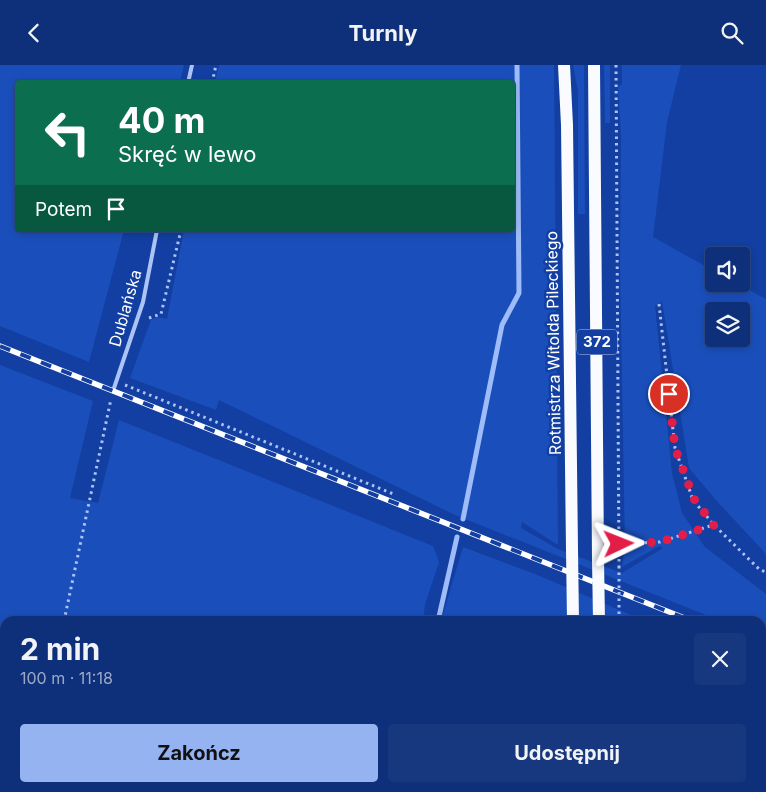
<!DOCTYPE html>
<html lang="pl">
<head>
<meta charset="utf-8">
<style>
	body { margin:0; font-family:Inter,sans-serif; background:#17377e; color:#f1f3f6; height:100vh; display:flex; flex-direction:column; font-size:19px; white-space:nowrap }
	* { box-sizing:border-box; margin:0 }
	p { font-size:16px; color:#9ba9c6 }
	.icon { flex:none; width:28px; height:28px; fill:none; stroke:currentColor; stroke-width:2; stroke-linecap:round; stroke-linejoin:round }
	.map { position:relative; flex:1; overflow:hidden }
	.side { position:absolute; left:0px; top:551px; width:766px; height:176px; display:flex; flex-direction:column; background:#0e2f79; border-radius:15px 15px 0 0; box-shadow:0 2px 8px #0003,0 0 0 1px #2e4a8a }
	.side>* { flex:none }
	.hud { position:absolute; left:15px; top:15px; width:500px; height:152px; border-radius:5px; box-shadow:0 2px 8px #0003,0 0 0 1px #2e4a8a; background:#0b6e4f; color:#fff; overflow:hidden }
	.buttons { position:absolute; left:705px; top:182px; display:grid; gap:10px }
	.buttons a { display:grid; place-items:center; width:45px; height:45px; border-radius:5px; background:#0e2f79; box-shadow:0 2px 8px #0003,0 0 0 1px #2e4a8a; font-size:25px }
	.pin { position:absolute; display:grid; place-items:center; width:42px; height:42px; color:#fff; margin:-21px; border:2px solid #fff; border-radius:50%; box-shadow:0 1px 5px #0007 }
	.me { position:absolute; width:55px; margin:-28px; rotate:88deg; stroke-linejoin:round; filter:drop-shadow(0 0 4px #0008) }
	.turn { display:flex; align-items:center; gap:18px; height:105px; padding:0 20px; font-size:22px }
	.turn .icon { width:65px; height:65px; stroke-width:2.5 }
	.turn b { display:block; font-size:35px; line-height:42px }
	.then { display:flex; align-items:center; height:48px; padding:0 20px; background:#0003; gap:10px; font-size:19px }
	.round { display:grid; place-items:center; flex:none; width:52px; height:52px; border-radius:5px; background:#17377e }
	.headline { display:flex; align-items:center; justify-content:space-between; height:85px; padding:0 20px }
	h1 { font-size:30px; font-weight:700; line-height:38px }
	.cta { display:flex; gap:10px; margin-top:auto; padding:10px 20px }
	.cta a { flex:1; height:58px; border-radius:5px; background:#95b2f1; color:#111; font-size:20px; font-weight:700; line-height:58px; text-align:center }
	.cta a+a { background:#17377e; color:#f1f3f6 }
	header { display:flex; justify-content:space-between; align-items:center; height:65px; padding:0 20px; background:#0e2f79; font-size:22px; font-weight:700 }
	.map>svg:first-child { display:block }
	.green { fill:#1a4fbb; fill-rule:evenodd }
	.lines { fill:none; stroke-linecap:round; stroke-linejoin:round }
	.stream { stroke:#9ebcf8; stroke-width:5 }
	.path { stroke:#acc4f5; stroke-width:3; stroke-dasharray:2.5 4; stroke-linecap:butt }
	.lane { stroke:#acc4f5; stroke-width:4 }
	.primary { stroke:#f9fbff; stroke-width:12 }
	.rail-casing { stroke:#fff; stroke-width:5.5 }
	.rail { stroke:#123fa1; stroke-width:4; stroke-dasharray:11; stroke-linecap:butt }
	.path-bridge { stroke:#acc4f5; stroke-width:3; stroke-dasharray:2.5 4; stroke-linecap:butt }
	.primary-bridge { stroke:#f9fbff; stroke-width:12 }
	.route { stroke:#e11d48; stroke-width:9; stroke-dasharray:0 16.2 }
	.labels { text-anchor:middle; stroke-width:5; stroke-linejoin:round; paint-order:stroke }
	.shield { fill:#123fa1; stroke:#b8c5e3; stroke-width:1 }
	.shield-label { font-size:15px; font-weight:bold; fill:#fff }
	.street-label { font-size:16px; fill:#fff; stroke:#123fa1 }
</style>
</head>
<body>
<header><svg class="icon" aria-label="back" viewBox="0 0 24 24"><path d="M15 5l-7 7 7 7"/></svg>Turnly<svg class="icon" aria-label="search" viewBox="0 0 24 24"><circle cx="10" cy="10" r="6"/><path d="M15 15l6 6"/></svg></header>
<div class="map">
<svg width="766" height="727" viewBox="0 0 766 727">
	<rect width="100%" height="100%" fill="#123fa1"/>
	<g class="green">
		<path d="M 0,0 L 184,0 L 180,17 L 18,18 L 18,165 L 124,165 L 89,297 L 0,261 Z"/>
		<path d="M 219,0 L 554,0 L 558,480 L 522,457 L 521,463 L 558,484 L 622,508 L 663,483 L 659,481 L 622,502 L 625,484 L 620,201 L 621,70 L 618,22 L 622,19 L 622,0 L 681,0 L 667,57 L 653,172 L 714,206 L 714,219 L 738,219 L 766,234 L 766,489 L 715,434 L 689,403 L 662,236 L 655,241 L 672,408 L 682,448 L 705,482 L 766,529 L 766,574 L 761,572 L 761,556 L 721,556 L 455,450 L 219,335 L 216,345 L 130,313 L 151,255 L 157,252 L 167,254 L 184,165 L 512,165 L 512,18 L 215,17 ZM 714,246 L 741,246 L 741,274 L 714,274 Z"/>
		<path d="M 573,0 L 584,0 L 585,149 L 578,149 L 578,26 Z"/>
		<path d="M 604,0 L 610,0 L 610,58 L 605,58 Z"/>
		<path d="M 0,300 L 93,336 L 70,433 L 98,438 L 119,355 L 433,481 L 439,497 L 425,539 L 423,556 L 5,556 L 5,722 L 376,723 L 374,727 L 0,727 Z"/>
		<path d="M 463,482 L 535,509 L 645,556 L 441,556 Z"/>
		<path d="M 390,722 L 494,722 L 495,727 L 388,727 Z"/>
		<path d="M 750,722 L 751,727 L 627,727 L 626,723 Z"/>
	</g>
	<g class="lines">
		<g class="stream">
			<path d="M 463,454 L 502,260 L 519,228 L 517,0"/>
			<path d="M 438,556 L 457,472"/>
			<path d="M 385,727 L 386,722"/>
		</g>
		<g class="path">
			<path d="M 616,0 L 619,501"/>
			<path d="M 212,18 L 216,0"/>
			<path d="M 659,239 L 675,383 L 693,435 L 714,460 L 760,505 L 766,507"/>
			<path d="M 149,253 L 161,249 L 181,165"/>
			<path d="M 125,320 L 396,430"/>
			<path d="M 619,479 L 660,477 L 713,460"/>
			<path d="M 64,556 L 111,334"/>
			<path d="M 761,714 L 766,694"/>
			<path d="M 502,722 L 503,727"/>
			<path d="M 620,722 L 620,727"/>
			<path d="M 28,727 L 29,722"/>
			<path d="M 757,727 L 758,722"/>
		</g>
		<g class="lane">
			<path d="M 188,18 L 192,0"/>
			<path d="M 113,326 L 143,237 L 157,165"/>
		</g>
		<g class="primary">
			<path d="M 564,0 L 567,60 L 572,485"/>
			<path d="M 594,0 L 598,494"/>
			<path d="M 574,722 L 574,727"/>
			<path d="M 601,722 L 601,727"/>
		</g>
		<g class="rail-casing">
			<g id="rail">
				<path d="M 0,281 L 692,556"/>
				<path d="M 761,584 L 766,586"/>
			</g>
		</g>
		<use href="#rail" class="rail"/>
		<path class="path-bridge" d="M 619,501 L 619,556"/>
		<g class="primary-bridge">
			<path d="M 572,485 L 573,556"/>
			<path d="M 598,494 L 599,556"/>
		</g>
	</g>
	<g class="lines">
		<path class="route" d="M 619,479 L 660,477 L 714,460 L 694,434 L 675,383 L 669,329"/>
	</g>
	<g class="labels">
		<rect class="shield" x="577" y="264.5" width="40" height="25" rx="4"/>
		<g class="shield-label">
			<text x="597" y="282">372</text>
		</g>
		<g class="street-label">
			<text transform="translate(125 243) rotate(-74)" y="6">Dublańska</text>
			<text transform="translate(553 278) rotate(-91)" y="6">Rotmistrza Witolda Pileckiego</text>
		</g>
	</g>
</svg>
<div class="buttons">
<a><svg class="icon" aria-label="sound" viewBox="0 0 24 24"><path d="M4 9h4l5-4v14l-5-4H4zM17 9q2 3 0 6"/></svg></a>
<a><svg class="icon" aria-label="layers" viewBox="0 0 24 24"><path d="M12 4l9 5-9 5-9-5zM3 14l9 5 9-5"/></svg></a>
</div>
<div class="pin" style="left:669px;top:329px;background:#d93025"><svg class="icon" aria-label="arrive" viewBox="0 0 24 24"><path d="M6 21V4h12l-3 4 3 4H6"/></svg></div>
<svg class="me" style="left:619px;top:479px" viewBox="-20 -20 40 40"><path d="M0-17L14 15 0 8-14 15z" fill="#e11d48" stroke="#fff" stroke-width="4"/></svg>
<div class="hud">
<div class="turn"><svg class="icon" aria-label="left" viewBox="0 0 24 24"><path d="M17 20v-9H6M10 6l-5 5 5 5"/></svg><div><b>40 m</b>Skręć w lewo</div></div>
<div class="then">Potem<svg class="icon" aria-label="arrive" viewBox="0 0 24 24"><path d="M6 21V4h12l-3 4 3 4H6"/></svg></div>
</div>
<section class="side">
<div class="headline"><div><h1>2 min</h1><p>100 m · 11:18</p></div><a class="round"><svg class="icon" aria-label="close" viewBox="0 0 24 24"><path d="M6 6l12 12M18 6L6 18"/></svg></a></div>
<div class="cta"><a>Zakończ</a><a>Udostępnij</a></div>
</section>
</div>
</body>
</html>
